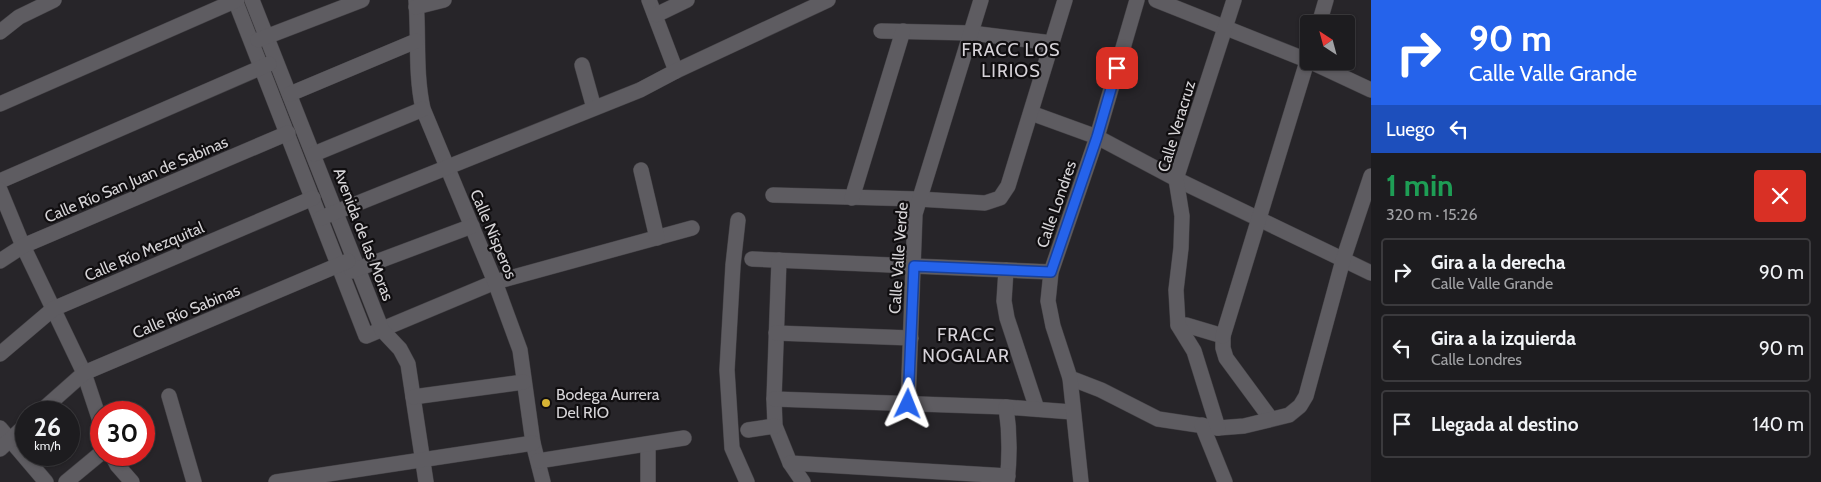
<!DOCTYPE html>
<html lang="es">
<head>
<meta charset="utf-8">
<style>
	body { margin:0; font-family:Cabin,sans-serif; background:#2a292c; color:#f1f3f6; height:100vh; display:flex; flex-direction:column; font-size:19px; white-space:nowrap }
	* { box-sizing:border-box; margin:0 }
	p { font-size:16px; color:#a0a1a4 }
	.icon { flex:none; width:28px; height:28px; fill:none; stroke:currentColor; stroke-width:2; stroke-linecap:round; stroke-linejoin:round }
	.map { position:relative; flex:1; overflow:hidden }
	.sheet { display:flex; flex-direction:column; background:#1d1c1f; width:450px }
	.sheet>* { flex:none }
	.guide { background:#2563eb; color:#fff; overflow:hidden }
	.needle { width:32px; rotate:324deg }
	.tools { position:absolute; left:1300px; top:15px; display:grid; gap:10px }
	.tools a { display:grid; place-items:center; width:55px; height:55px; border-radius:5px; background:#1d1c1f; box-shadow:0 1px 4px #0004,0 0 0 1px #3b3a3d; font-size:25px }
	.speed { position:absolute; left:15px; top:401px; display:flex; gap:10px; font-size:25px; font-weight:700; text-align:center }
	.speed>* { display:grid; place-content:center; width:65px; height:65px; border-radius:50%; background:#1d1c1f; box-shadow:0 1px 4px #0004,0 0 0 1px #3b3a3d; line-height:1 }
	.speed small { font-size:12px; font-weight:400 }
	.speed .limit { border:8px solid #d22; background:#fff; color:#111 }
	.pin { position:absolute; display:grid; place-items:center; width:42px; height:42px; color:#fff; margin:-21px; border-radius:10px; box-shadow:0 2px 8px #0006 }
	.me { position:absolute; width:55px; margin:-28px; rotate:2deg; stroke-linejoin:round; filter:drop-shadow(0 0 4px #0008) }
	.turn { display:flex; align-items:center; gap:18px; height:105px; padding:0 15px; font-size:22px }
	.turn .icon { width:65px; height:65px; stroke-width:2.5 }
	.turn b { display:block; font-size:35px; line-height:42px }
	.then { display:flex; align-items:center; height:48px; padding:0 15px; background:#0003; gap:10px; font-size:19px }
	.round { display:grid; place-items:center; flex:none; width:52px; height:52px; border-radius:5px; background:#2a292c }
	.summary { display:flex; align-items:center; justify-content:space-between; height:85px; padding:0 15px }
	h1 { font-size:30px; font-weight:700; line-height:38px; color:#1e9e55 }
	ul { padding:0; list-style:none }
	li { display:flex; align-items:center; gap:15px; height:68px; margin:0 10px 8px; padding:0 5px; border:2px solid #3b3a3d; border-radius:5px }
	li div { flex:1 }
	li b { display:block; font-size:19px }
	li em { font-style:normal }
	main { display:flex; flex:1; min-height:0 }
	.map>svg:first-child { display:block }
	.lines { fill:none; stroke-linecap:round; stroke-linejoin:round }
	.minor-casing { stroke:#434145; stroke-width:16 }
	.minor { stroke:#5e5c61; stroke-width:15 }
	.route-casing { stroke:#184099; stroke-width:12 }
	.route { stroke:#2563eb; stroke-width:9 }
	.poi-dot { fill:#d7b434; stroke:#100e10; stroke-width:2 }
	.labels { text-anchor:middle; stroke-width:4.5; stroke-linejoin:round; paint-order:stroke }
	.street-label { font-size:16px; fill:#d6d4d7; stroke:#100e10 }
	.poi-label { font-size:16px; fill:#d6d4d7; stroke:#100e10; text-anchor:start }
	.neighbourhood-label { font-size:18px; letter-spacing:1px; fill:#d6d2d8; stroke:#100e10 }
</style>
</head>
<body>
<main>
<div class="map">
<svg width="1371" height="482" viewBox="0 0 1371 482">
	<rect width="100%" height="100%" fill="#272529"/>
	<g class="lines">
		<g class="minor-casing">
			<g id="minor">
				<path d="M 235,0 L 366,336 L 495,282 L 692,228"/>
				<path d="M 252,0 L 382,330 L 400,349 L 408,364 L 426,482"/>
				<path d="M 416,0 C 419,37 415,73 423,109 L 495,282 L 520,350 L 533,443 L 543,482"/>
				<path d="M 649,0 L 676,71"/>
				<path d="M 1156,0 L 1309,61"/>
				<path d="M 416,7 L 444,0"/>
				<path d="M 656,15 L 687,0"/>
				<path d="M 1319,24 L 1326,0"/>
				<path d="M 881,31 L 971,33 L 1052,43"/>
				<path d="M 0,32 L 19,17 L 54,0"/>
				<path d="M 258,40 L 362,0"/>
				<path d="M 1309,61 L 1371,90"/>
				<path d="M 582,65 L 594,108"/>
				<path d="M 290,94 L 416,41"/>
				<path d="M 0,104 L 237,0"/>
				<path d="M 1031,113 L 1097,137 L 1176,179 L 1371,273"/>
				<path d="M 314,154 L 423,109"/>
				<path d="M 641,170 L 657,238"/>
				<path d="M 0,181 L 269,64"/>
				<path d="M 0,190 L 23,246 L 84,373 L 101,424"/>
				<path d="M 773,195 L 918,199 L 985,203 L 1000,198 L 1008,186 L 1065,0"/>
				<path d="M 852,198 L 903,31"/>
				<path d="M 321,218 L 640,90 L 676,71 L 828,0"/>
				<path d="M 738,220 L 733,265 L 727,370 L 732,448 L 747,482"/>
				<path d="M 752,259 L 1051,272"/>
				<path d="M 779,260 L 774,399 L 775,426 L 790,463 L 803,482"/>
				<path d="M 0,261 L 23,246 L 288,133"/>
				<path d="M 1006,270 L 1004,301 L 1007,318 L 1037,409"/>
				<path d="M 352,271 L 472,226"/>
				<path d="M 1178,325 L 1186,325 L 1223,336 L 1223,348 L 1226,358 L 1271,419"/>
				<path d="M 776,333 L 911,338"/>
				<path d="M 1223,336 L 1309,55"/>
				<path d="M 0,354 L 53,309 L 313,198"/>
				<path d="M 1070,378 L 1101,390 L 1158,419 L 1218,428 L 1244,426 L 1289,415 L 1300,406 L 1306,396 L 1343,260 L 1371,176"/>
				<path d="M 169,396 L 194,482"/>
				<path d="M 413,397 L 524,382"/>
				<path d="M 774,399 L 1006,407 L 1072,412"/>
				<path d="M 908,404 L 915,214 L 981,0"/>
				<path d="M 1006,407 C 1010,433 1010,456 1007,482"/>
				<path d="M 40,412 L 84,373 L 348,261"/>
				<path d="M 1202,425 L 1225,482"/>
				<path d="M 0,428 L 46,482"/>
				<path d="M 1218,428 L 1194,351 L 1178,325 L 1176,290 L 1181,248 L 1182,216 L 1176,179 L 1234,0"/>
				<path d="M 748,430 L 775,426"/>
				<path d="M 648,444 L 648,482"/>
				<path d="M 0,449 L 26,425"/>
				<path d="M 112,455 L 117,465 L 132,482"/>
				<path d="M 538,461 L 684,438"/>
				<path d="M 790,463 L 1008,476"/>
				<path d="M 66,482 L 101,453"/>
				<path d="M 276,482 L 533,443"/>
				<path d="M 1081,482 L 1070,378 L 1053,326 L 1048,301 L 1051,272 L 1097,137 L 1137,0"/>
			</g>
		</g>
		<use href="#minor" class="minor"/>
	</g>
	<g class="lines">
		<g class="route-casing">
			<path id="route" d="M 908,404 L 914,266 L 1051,272 L 1097,137 L 1117,68"/>
		</g>
		<use href="#route" class="route"/>
	</g>
	<circle class="poi-dot" cx="546" cy="403" r="5"/>
	<g class="labels">
		<g class="street-label">
			<text transform="translate(1176 126) rotate(-73)" y="6">Calle Veracruz</text>
			<text transform="translate(136 179) rotate(-23)" y="6">Calle Río San Juan de Sabinas</text>
			<text transform="translate(1056 204) rotate(-71)" y="6">Calle Londres</text>
			<text transform="translate(364 234) rotate(69)" y="6">Avenida de las Moras</text>
			<text transform="translate(494 234) rotate(67)" y="6">Calle Nísperos</text>
			<text transform="translate(144 251) rotate(-23)" y="6">Calle Río Mezquital</text>
			<text transform="translate(898 258) rotate(-86)" y="6">Calle Valle Verde</text>
			<text transform="translate(186 311) rotate(-23)" y="6">Calle Río Sabinas</text>
		</g>
		<g class="poi-label">
			<text x="556" y="400">Bodega Aurrera<tspan x="556" dy="18">Del RIO</tspan></text>
		</g>
		<g class="neighbourhood-label">
			<text x="1011" y="56">FRACC LOS<tspan x="1011" dy="21">LIRIOS</tspan></text>
			<text x="966" y="341">FRACC<tspan x="966" dy="21">NOGALAR</tspan></text>
		</g>
	</g>
</svg>
<div class="tools">
<a><svg class="needle" viewBox="-14 -14 28 28"><path d="M0-13l5 13h-10z" fill="#e53935"/><path d="M0 13l5-13h-10z" fill="#a0a1a4"/></svg></a>
</div>
<div class="speed"><div>26<small>km/h</small></div><div class="limit">30</div></div>
<div class="pin" style="left:1117px;top:68px;background:#d93025"><svg class="icon" aria-label="arrive" viewBox="0 0 24 24"><path d="M6 21V4h12l-3 4 3 4H6"/></svg></div>
<svg class="me" style="left:908px;top:404px" viewBox="-20 -20 40 40"><path d="M0-17L14 15 0 8-14 15z" fill="#2563eb" stroke="#fff" stroke-width="4"/></svg>
</div>
<section class="sheet">
<div class="guide">
<div class="turn"><svg class="icon" aria-label="right" viewBox="0 0 24 24"><path d="M7 20v-9h11M14 6l5 5-5 5"/></svg><div><b>90 m</b>Calle Valle Grande</div></div>
<div class="then">Luego<svg class="icon" aria-label="left" viewBox="0 0 24 24"><path d="M17 20v-9H6M10 6l-5 5 5 5"/></svg></div>
</div>
<div class="summary"><div><h1>1 min</h1><p>320 m · 15:26</p></div><a class="round" style="background:#d93025;color:#fff"><svg class="icon" aria-label="close" viewBox="0 0 24 24"><path d="M6 6l12 12M18 6L6 18"/></svg></a></div>
<ul>
<li><svg class="icon" aria-label="right" viewBox="0 0 24 24"><path d="M7 20v-9h11M14 6l5 5-5 5"/></svg><div><b>Gira a la derecha</b><p>Calle Valle Grande</p></div><em>90 m</em></li>
<li><svg class="icon" aria-label="left" viewBox="0 0 24 24"><path d="M17 20v-9H6M10 6l-5 5 5 5"/></svg><div><b>Gira a la izquierda</b><p>Calle Londres</p></div><em>90 m</em></li>
<li><svg class="icon" aria-label="arrive" viewBox="0 0 24 24"><path d="M6 21V4h12l-3 4 3 4H6"/></svg><div><b>Llegada al destino</b></div><em>140 m</em></li>
</ul>
</section>
</main>
</body>
</html>
